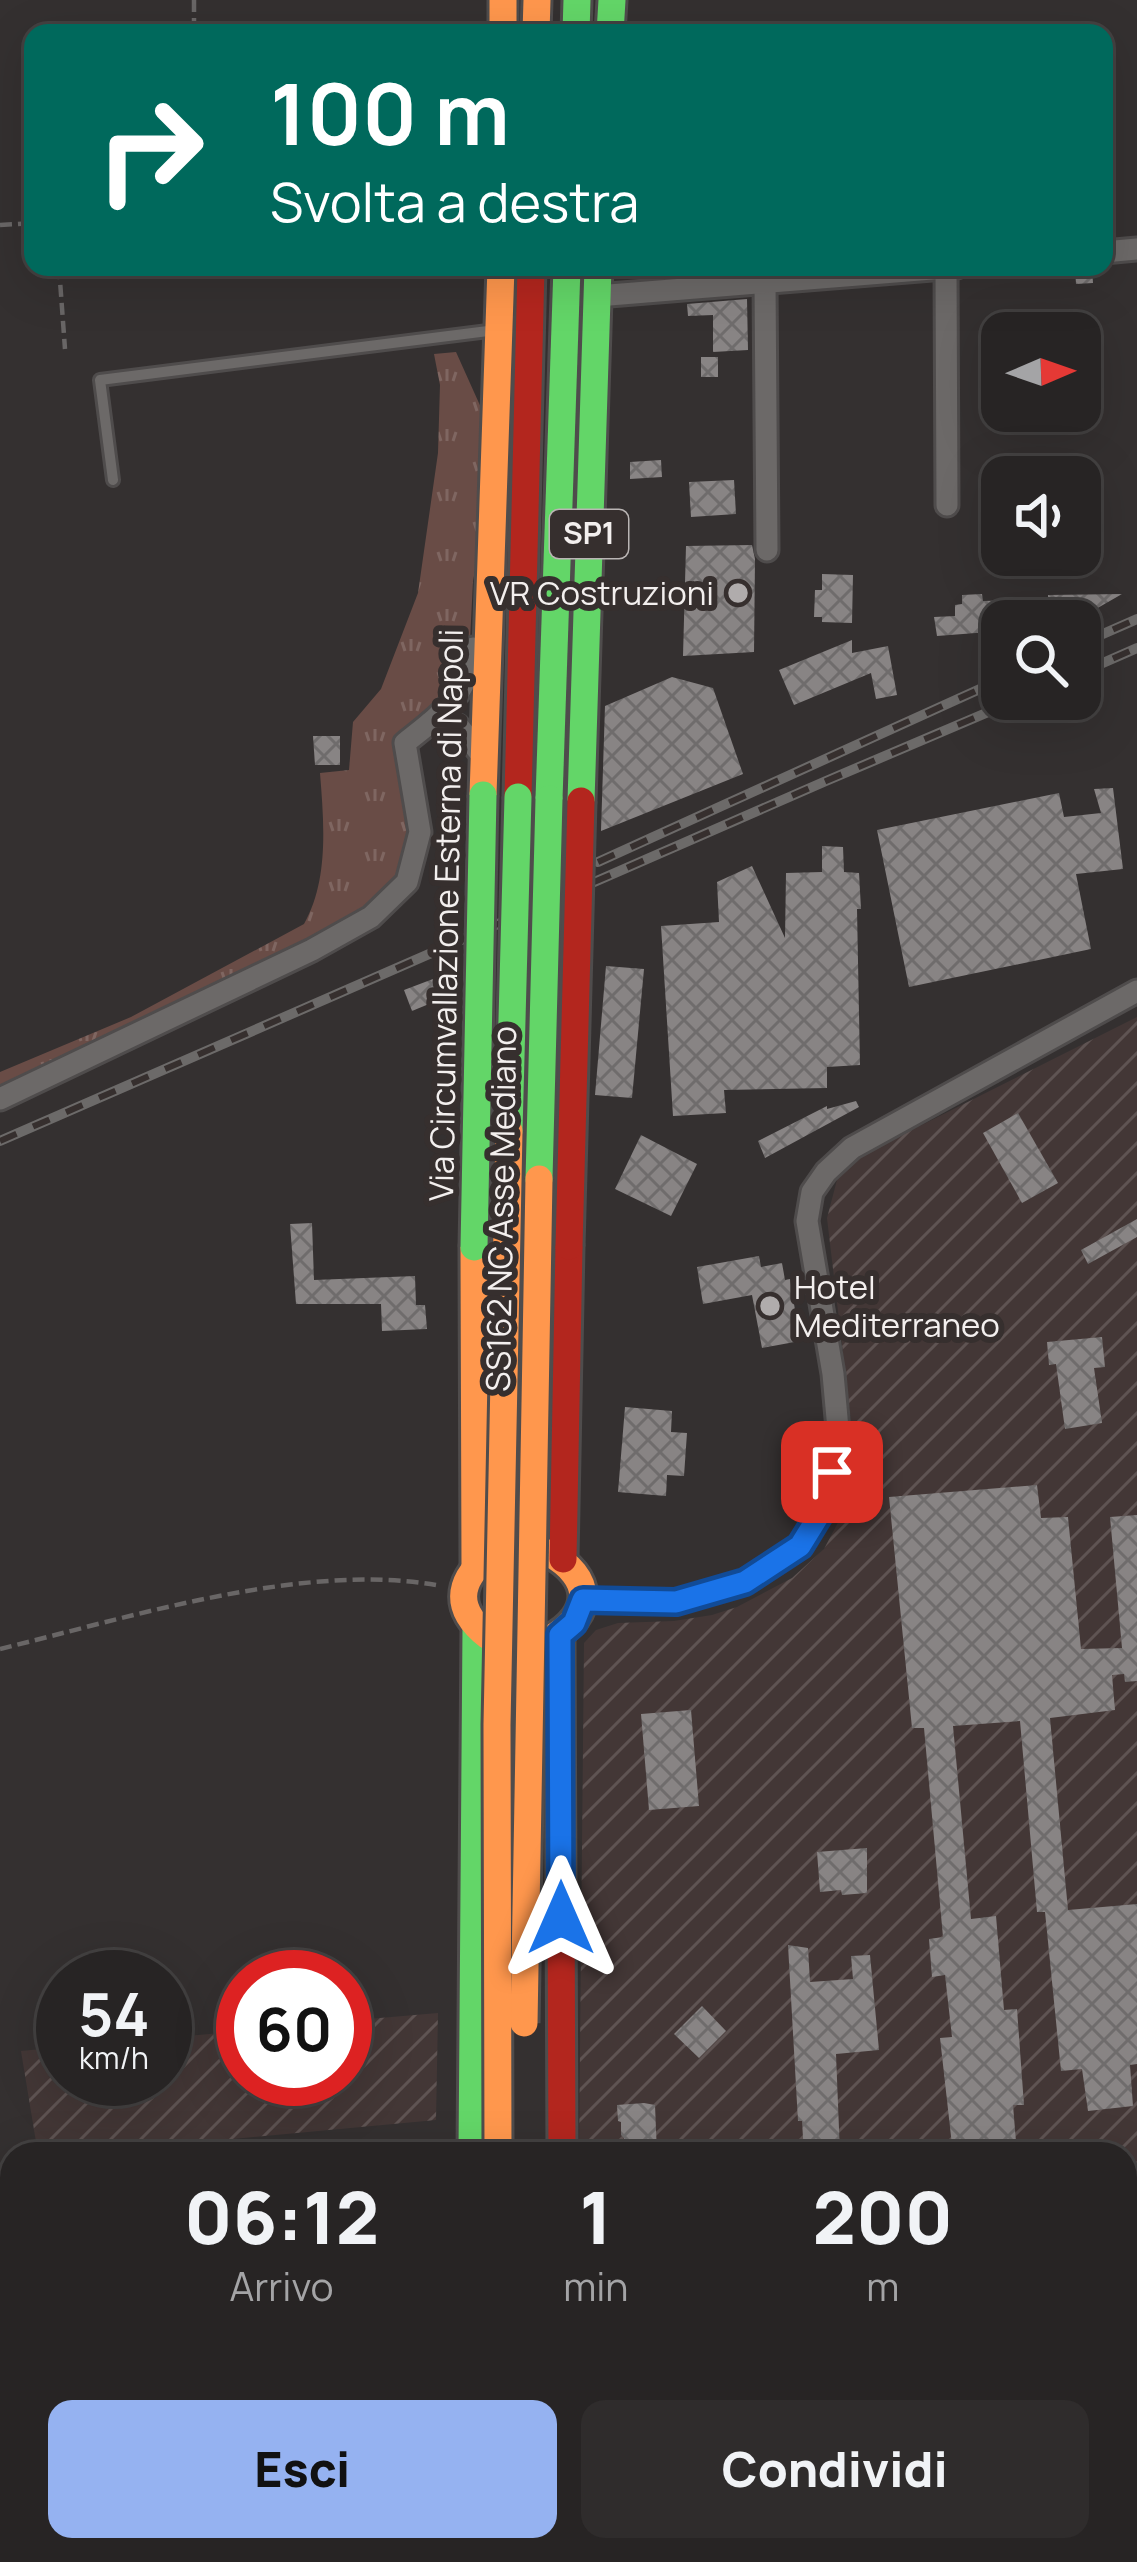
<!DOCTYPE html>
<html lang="it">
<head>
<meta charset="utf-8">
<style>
	body { margin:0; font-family:Manrope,sans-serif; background:#2f2c2c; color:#f1f3f6; height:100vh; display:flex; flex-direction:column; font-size:45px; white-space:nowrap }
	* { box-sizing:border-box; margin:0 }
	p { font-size:39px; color:#a4a4a6 }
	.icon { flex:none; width:66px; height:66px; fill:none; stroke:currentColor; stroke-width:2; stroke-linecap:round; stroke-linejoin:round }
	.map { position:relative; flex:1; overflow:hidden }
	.side { position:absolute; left:0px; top:2142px; width:1137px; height:420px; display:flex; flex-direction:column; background:#272424; border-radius:36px 36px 0 0; box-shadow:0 12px 48px #0002,0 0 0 3px #434141 }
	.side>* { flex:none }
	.hud { position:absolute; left:24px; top:24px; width:1089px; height:252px; border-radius:24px; box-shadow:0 12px 48px #0002,0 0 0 3px #434141; background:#00695c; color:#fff; overflow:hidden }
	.needle { width:78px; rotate:88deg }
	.tools { position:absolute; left:981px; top:312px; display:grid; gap:24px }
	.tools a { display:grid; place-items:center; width:120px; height:120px; border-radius:24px; background:#272424; box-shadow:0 12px 48px #0002,0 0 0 3px #434141; font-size:60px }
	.speed { position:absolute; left:36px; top:1950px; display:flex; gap:24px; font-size:60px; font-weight:700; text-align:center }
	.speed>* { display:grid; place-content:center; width:156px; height:156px; border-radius:50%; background:#272424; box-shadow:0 12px 48px #0002,0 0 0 3px #434141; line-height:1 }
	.speed small { font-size:30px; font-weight:400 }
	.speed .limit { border:18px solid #d22; background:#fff; color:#111 }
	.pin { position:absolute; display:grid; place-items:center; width:102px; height:102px; color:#fff; margin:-51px; border-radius:24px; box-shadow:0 6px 18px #0006 }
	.me { position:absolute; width:132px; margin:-66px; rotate:0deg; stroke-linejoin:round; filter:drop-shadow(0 0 9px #0008) }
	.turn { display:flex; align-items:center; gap:42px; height:252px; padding:0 48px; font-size:54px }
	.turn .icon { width:156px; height:156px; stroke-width:2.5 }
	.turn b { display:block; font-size:84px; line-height:102px }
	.eta { display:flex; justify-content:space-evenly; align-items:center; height:204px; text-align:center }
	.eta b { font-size:72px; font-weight:800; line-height:84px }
	.cta { display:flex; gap:24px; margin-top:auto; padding:24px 48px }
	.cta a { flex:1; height:138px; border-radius:24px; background:#95b2f1; color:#111; font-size:48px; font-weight:800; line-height:138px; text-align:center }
	.cta a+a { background:#2f2c2c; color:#f1f3f6 }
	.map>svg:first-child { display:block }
	.industrial { fill:url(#industrial-furrows) }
	.grass { fill:url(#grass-tufts) }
	.building { fill:url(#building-cross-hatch) }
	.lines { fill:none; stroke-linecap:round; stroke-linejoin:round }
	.lane-casing { stroke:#4f4c4c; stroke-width:16 }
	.street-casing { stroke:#4f4c4c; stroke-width:27 }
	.fast-casing { stroke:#4f4c4c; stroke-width:33 }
	.slow-casing { stroke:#4f4c4c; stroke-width:33 }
	.jam-casing { stroke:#4f4c4c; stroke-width:33 }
	.path { stroke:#696666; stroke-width:4.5; stroke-dasharray:12 6; stroke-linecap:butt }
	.lane { stroke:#6c6968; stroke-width:10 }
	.street { stroke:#6c6968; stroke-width:21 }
	.fast { stroke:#63d668; stroke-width:27 }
	.slow { stroke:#ff974d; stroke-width:27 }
	.jam { stroke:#b3261e; stroke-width:27 }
	.rail-casing { stroke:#6c6a69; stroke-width:10 }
	.rail { stroke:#362f2e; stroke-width:6; stroke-dasharray:18; stroke-linecap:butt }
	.fast-bridge-casing { stroke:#4f4c4c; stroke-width:33; stroke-linecap:butt }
	.slow-bridge-casing { stroke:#4f4c4c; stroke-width:33; stroke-linecap:butt }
	.jam-bridge-casing { stroke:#4f4c4c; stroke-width:33; stroke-linecap:butt }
	.fast-bridge { stroke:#63d668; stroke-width:27 }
	.slow-bridge { stroke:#ff974d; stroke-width:27 }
	.jam-bridge { stroke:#b3261e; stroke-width:27 }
	.route-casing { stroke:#114b97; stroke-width:30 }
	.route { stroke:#1a73e8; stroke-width:21 }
	.poi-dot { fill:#b0acac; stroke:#362f2e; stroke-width:4.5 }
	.labels { text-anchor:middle; stroke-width:12; stroke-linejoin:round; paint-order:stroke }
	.shield { fill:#362f2e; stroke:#bab5b4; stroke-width:3 }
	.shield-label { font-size:30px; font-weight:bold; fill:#f3efee }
	.poi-label { font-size:33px; fill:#f3efee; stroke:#362f2e; text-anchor:end }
	.street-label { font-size:33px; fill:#f3efee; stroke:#362f2e }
</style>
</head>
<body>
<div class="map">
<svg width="1137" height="2562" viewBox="0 0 1137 2562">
	<defs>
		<pattern id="industrial-furrows" width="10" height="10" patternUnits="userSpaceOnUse" patternTransform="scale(3)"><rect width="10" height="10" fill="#433736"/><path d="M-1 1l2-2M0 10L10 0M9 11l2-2" fill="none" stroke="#5f5453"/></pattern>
		<pattern id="grass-tufts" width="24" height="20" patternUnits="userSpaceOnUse" patternTransform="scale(3)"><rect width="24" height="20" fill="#694c46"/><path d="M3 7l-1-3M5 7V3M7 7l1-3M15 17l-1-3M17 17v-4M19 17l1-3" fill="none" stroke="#7f6661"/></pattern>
		<pattern id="building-cross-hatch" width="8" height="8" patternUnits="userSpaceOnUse" patternTransform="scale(3)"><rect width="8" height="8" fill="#888484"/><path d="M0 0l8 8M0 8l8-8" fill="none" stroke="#6f6c6c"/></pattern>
	</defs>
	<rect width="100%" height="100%" fill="#343030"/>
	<g class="industrial">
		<path d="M 1137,1017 L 1137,2562 L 566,2562 L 567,2550 L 1125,2550 L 1125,2154 L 579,2154 L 584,1643 L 596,1630 L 618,1623 L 674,1621 L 712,1615 L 737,1607 L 792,1578 L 824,1549 L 851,1498 L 855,1455 L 827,1218 L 837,1180 L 864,1154 Z"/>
		<path d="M 438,2013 L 436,2120 L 73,2154 L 38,2154 L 21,2051 L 63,2047 L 63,2079 L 165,2079 L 165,2038 L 243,2031 L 243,2079 L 345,2079 L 345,2021 Z"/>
		<path d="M 128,2550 L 401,2550 L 400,2562 L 129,2562 Z"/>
	</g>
	<path class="grass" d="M 456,352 L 487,421 L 482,535 L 473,581 L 469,660 L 443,704 L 413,723 L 412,819 L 408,863 L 393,885 L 371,907 L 248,978 L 0,1095 L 0,1072 L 131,1017 L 304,924 C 329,880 324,823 320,773 L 349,770 L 353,722 L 381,689 L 418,593 L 438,453 L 440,385 L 434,354 Z"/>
	<g class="building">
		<path d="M 1075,267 L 1092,267 L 1093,283 L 1076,284 Z"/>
		<path d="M 747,299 L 748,350 L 713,352 L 713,315 L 688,316 L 687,304 Z"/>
		<rect x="701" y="357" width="17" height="20"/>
		<path d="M 661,460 L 662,477 L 630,479 L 630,462 Z"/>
		<path d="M 734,480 L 736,514 L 691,517 L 689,482 Z"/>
		<path d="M 752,545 L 755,559 L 754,652 L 683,656 L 686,546 Z"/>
		<path d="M 822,574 L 853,575 L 852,623 L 822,622 L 822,617 L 814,617 L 815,590 L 822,590 Z"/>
		<path d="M 982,594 L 983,601 L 1048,599 L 1048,595 L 1122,594 L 1075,621 L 1002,621 L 1002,631 L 937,636 L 934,617 L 955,616 L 955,605 L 962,604 L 962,595 Z"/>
		<path d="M 852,640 L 852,653 L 888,646 L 897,695 L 876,699 L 871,673 L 794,705 L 779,670 Z"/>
		<path d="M 672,677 L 713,688 L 743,774 L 601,831 L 605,706 Z"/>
		<path d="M 313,736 L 340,736 L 340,765 L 315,765 Z"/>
		<path d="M 1113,788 L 1123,869 L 1076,874 L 1091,949 L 909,987 L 877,830 L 1059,793 L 1064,817 L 1101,813 L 1094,789 Z"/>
		<path d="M 822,846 L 843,847 L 844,872 L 859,873 L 861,909 L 857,909 L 860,1065 L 827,1067 L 827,1088 L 724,1090 L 726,1113 L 673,1116 L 661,926 L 719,922 L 717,882 L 752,866 L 785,938 L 786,873 L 822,872 Z"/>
		<path d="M 606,966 L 644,969 L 632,1098 L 595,1095 Z"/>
		<path d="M 433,979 L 441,999 L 412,1011 L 404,990 Z"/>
		<path d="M 856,1101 L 859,1107 L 765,1158 L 758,1141 L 827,1106 L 827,1109 Z"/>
		<path d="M 1018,1113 L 1058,1183 L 1022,1203 L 983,1133 Z"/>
		<path d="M 641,1135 L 697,1164 L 671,1216 L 615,1189 Z"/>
		<path d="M 1137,1219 L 1137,1237 L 1088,1264 L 1081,1250 Z"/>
		<path d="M 312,1223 L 314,1280 L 415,1276 L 416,1305 L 425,1305 L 427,1329 L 382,1331 L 381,1304 L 296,1304 L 290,1224 Z"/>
		<path d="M 759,1256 L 761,1267 L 782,1263 L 785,1280 L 790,1279 L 800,1341 L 762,1348 L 752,1295 L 703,1304 L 697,1267 Z"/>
		<path d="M 1102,1337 L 1105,1367 L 1094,1368 L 1102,1423 L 1065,1429 L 1056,1364 L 1049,1365 L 1047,1342 Z"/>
		<path d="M 625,1407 L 672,1411 L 671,1432 L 687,1433 L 684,1476 L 667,1475 L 666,1496 L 618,1492 Z"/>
		<path d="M 1037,1485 L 1041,1518 L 1068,1517 L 1081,1649 L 1122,1648 L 1110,1517 L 1137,1515 L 1137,1681 L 1125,1682 L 1124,1674 L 1112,1675 L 1115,1710 L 1050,1718 L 1068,1910 L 1137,1904 L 1137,2064 L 1130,2065 L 1133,2106 L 1088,2111 L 1082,2069 L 1061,2071 L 1045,1912 L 1037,1912 L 1020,1721 L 953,1726 L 971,1919 L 996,1916 L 1004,2010 L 1017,2009 L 1024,2105 L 1013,2105 L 1017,2154 L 953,2154 L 940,2038 L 952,2037 L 945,1975 L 932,1977 L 929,1939 L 943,1937 L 924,1728 L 912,1728 L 889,1497 Z"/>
		<path d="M 691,1710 L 699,1806 L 649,1810 L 641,1714 Z"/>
		<path d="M 867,1848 L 867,1893 L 842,1895 L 841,1890 L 820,1892 L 817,1852 Z"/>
		<path d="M 788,1945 L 808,1948 L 810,1982 L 853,1979 L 851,1956 L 870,1955 L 879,2050 L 836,2054 L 840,2154 L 804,2154 L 802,2121 L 798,2121 Z"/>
		<path d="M 702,2006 L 726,2031 L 699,2058 L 674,2034 Z"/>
		<path d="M 243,2032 L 243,2056 L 224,2057 L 223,2034 Z"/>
		<path d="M 644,2103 L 655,2105 L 657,2154 L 624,2154 L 624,2138 L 621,2135 L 621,2122 L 618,2121 L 617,2105 Z"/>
	</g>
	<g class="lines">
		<g class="lane-casing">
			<g id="lane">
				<path d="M 113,480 L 100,380 L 496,330"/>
				<path d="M 1125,2438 L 1137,2436"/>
			</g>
		</g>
		<g class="street-casing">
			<g id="street">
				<path d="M 1104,252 L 1137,249"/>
				<path d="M 946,268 L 947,505"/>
				<path d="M 765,282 L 767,550"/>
				<path d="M 597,296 L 957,267"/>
				<path d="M 430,723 L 458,726 L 485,759"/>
				<path d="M 0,1099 L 312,950 L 371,917 L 407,882 L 420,832 L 405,743 C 439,716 470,695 473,648"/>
				<path d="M 583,1600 L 676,1602 L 745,1582 L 800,1546 L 826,1504 L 839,1440 L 833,1374 L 807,1221 L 812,1192 L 826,1172 L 852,1148 L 1137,991"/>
			</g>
		</g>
		<g class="fast-casing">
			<g id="fast">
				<path d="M 576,33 L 577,0"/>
				<path d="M 610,33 L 612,0"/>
				<path d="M 549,799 L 567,267"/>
				<path d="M 581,801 L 598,267"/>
				<path d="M 472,2154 L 476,1628"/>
				<path d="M 483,2550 L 483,2562"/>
			</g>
		</g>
		<g class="slow-casing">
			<g id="slow">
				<path d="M 503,0 L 503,33"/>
				<path d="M 536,33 L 537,0"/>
				<path d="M 483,795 L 501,267"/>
				<path d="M 474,1247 L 475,1566"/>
				<path d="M 549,1553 C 593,1577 595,1614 550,1639"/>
				<path d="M 488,1556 C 456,1583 455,1610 488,1636"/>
				<path d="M 511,2550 L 511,2562"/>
				<path d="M 547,2550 L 547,2562"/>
			</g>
		</g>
		<g class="jam-casing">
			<g id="jam">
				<path d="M 518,797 L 531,267"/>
				<path d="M 563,1559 L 569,1246"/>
				<path d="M 560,1635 L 562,2154"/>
				<path d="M 451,2562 L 452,2550"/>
			</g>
		</g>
		<g class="path">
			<path d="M 194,0 L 194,33"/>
			<path d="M 0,225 L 33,223"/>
			<path d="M 59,267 L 65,349"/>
			<path d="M 0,1649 C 131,1617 303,1562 436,1585"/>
			<path d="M 0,2364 L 12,2362"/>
		</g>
		<use href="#lane" class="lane"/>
		<use href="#street" class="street"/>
		<use href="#fast" class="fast"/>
		<use href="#slow" class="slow"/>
		<use href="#jam" class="jam"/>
		<g class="rail-casing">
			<g id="rail">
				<path d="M 1080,644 L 1137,619"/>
				<path d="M 1080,673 L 1137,648"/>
				<path d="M 598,862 L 1002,679"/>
				<path d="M 0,1141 L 826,781 L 1019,699"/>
			</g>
		</g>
		<use href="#rail" class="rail"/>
		<g class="fast-bridge-casing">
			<g id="fast-bridge">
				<path d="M 509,1131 L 518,797"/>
				<path d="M 539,1179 L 549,799"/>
				<path d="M 474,1247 L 483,795"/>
			</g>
		</g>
		<g class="slow-bridge-casing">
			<g id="slow-bridge">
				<path d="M 524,2023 L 539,1179"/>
				<path d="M 498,2154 L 497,1725 L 509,1131"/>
			</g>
		</g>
		<g class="jam-bridge-casing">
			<path id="jam-bridge" d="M 569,1246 L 581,801"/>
		</g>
		<use href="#fast-bridge" class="fast-bridge"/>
		<use href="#slow-bridge" class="slow-bridge"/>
		<use href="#jam-bridge" class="jam-bridge"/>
	</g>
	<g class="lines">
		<g class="route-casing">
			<path id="route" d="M 561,1918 L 560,1635 L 574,1623 L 583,1600 L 676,1602 L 745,1582 L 800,1546 L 826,1504 L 832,1472"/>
		</g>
		<use href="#route" class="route"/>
	</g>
	<g class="poi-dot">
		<circle cx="738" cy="593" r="12"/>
		<circle cx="770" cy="1306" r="12"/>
	</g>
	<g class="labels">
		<rect class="shield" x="550" y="510" width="78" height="48" rx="9"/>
		<g class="shield-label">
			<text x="589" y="544">SP1</text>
		</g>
		<g class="poi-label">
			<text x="714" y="605">VR Costruzioni</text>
			<text x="794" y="1299" text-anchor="start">Hotel<tspan x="794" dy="38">Mediterraneo</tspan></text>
		</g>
		<g class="street-label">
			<text transform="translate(446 915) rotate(-89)" y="12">Via Circumvallazione Esterna di Napoli</text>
			<text transform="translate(501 1209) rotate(-89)" y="12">SS162 NC Asse Mediano</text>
		</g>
	</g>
</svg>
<div class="tools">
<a><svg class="needle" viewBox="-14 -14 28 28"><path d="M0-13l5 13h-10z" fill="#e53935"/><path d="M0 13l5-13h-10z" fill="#a4a4a6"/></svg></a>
<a><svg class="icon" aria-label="sound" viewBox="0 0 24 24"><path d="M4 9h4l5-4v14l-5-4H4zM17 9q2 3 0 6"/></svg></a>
<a><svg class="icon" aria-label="search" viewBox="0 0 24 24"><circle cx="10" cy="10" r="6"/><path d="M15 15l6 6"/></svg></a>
</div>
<div class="speed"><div>54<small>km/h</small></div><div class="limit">60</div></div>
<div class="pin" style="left:832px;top:1472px;background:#d93025"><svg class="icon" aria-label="arrive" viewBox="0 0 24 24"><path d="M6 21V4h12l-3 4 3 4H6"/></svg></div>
<svg class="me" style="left:561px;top:1918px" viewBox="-20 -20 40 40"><path d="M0-17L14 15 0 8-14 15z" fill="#1a73e8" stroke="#fff" stroke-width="4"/></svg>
<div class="hud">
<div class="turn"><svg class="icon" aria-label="right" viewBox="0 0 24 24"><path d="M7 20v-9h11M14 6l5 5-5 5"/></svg><div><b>100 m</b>Svolta a destra</div></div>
</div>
<section class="side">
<div class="eta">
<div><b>06:12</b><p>Arrivo</p></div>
<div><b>1</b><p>min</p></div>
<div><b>200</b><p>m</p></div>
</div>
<div class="cta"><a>Esci</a><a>Condividi</a></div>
</section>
</div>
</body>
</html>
